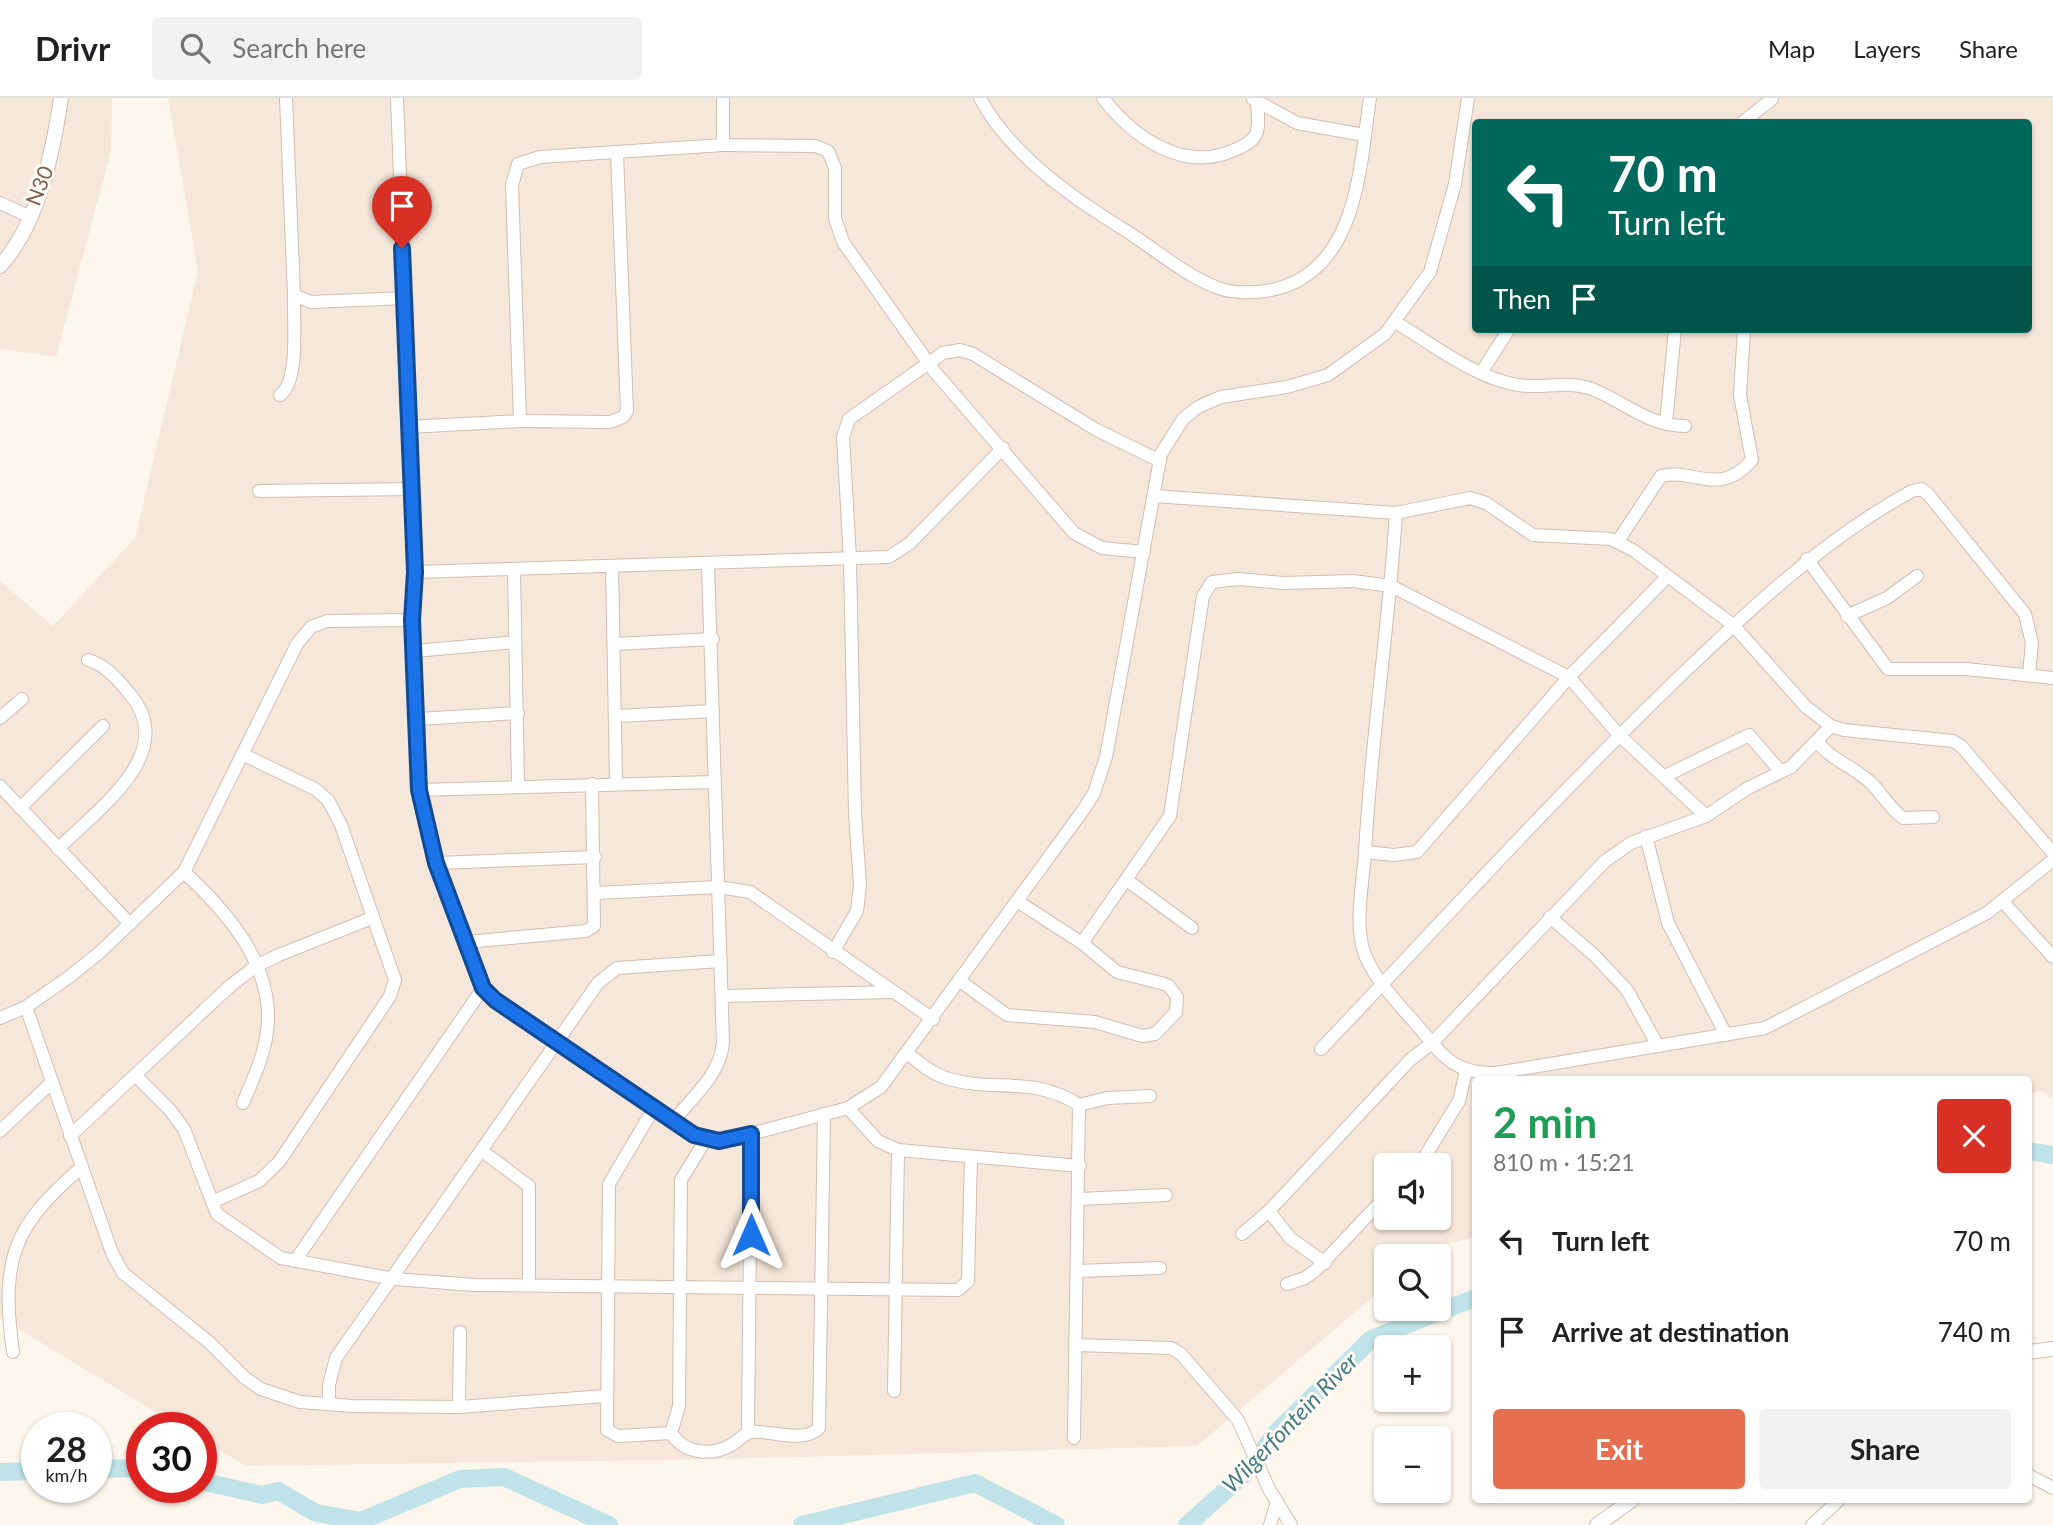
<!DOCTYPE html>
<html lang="en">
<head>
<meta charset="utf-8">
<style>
	body { margin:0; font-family:Lato,sans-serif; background:#f2f2f2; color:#202124; height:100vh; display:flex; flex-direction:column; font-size:26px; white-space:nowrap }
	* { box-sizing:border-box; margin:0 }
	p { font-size:23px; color:#757577 }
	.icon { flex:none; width:38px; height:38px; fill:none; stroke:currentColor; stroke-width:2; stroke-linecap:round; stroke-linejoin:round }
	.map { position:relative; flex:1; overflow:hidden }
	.panel { position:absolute; left:1472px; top:978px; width:560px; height:427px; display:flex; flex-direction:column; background:#fff; border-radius:7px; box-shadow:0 2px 5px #0004 }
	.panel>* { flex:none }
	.guide { position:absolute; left:1472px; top:21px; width:560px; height:214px; border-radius:7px; box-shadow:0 2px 5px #0004; background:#00695c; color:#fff; overflow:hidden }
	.controls { position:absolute; left:1374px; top:1055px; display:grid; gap:14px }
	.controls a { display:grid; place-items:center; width:77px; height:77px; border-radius:7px; background:#fff; box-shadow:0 2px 5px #0004; font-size:35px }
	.speed { position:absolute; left:21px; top:1314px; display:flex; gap:14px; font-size:35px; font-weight:700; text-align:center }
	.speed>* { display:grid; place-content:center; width:91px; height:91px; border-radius:50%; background:#fff; box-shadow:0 2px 5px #0004; line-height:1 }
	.speed small { font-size:18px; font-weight:400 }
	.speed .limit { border:10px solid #d22; background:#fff; color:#111 }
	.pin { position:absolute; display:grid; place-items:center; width:60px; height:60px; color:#fff; margin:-72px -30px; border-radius:50% 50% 50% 0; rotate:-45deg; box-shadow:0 0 7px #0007 }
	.pin .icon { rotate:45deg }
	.me { position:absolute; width:77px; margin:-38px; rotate:0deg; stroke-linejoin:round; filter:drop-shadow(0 0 5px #0008) }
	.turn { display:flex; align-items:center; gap:24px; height:147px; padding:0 21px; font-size:32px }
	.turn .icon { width:91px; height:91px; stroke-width:2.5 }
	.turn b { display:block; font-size:49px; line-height:60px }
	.then { display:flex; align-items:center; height:66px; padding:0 21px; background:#0003; gap:14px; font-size:26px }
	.round { display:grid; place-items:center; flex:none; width:74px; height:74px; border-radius:7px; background:#f2f2f2 }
	.head { display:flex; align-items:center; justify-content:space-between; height:119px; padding:0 21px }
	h1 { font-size:42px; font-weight:700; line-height:52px; color:#1e9e55 }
	.primary-button { display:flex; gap:14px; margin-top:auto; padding:14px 21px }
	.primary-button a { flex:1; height:80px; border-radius:7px; background:#e76f51; color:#fff; font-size:28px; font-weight:700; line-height:80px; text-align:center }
	.primary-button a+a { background:#f2f2f2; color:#202124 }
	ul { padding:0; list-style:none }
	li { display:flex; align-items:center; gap:21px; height:91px; padding:0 21px }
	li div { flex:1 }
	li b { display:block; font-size:26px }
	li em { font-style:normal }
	header { display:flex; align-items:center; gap:42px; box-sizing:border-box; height:98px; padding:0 35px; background:#fff; border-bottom:2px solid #e0e0e0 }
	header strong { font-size:33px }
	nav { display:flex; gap:38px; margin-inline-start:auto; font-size:24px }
	.search { width:490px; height:63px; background:#f2f2f2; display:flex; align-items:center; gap:18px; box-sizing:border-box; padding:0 24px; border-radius:7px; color:#757577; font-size:26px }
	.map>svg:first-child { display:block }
	.residential { fill:#f5e8da; fill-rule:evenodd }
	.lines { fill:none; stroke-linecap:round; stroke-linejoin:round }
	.river { stroke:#bfe3e8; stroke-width:18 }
	.minor-casing { stroke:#d1beb0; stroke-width:14 }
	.tertiary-casing { stroke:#d1beb0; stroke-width:16 }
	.minor { stroke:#fff; stroke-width:12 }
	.tertiary { stroke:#fff; stroke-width:14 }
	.route-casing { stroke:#114b97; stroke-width:18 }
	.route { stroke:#1a73e8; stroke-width:12 }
	.labels { text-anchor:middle; stroke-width:6; stroke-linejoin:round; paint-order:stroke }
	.street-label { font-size:21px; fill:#7a5c4d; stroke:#fffaf3 }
	.water-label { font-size:23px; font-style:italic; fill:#437c86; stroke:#fffaf3 }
</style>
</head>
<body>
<header>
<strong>Drivr</strong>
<div class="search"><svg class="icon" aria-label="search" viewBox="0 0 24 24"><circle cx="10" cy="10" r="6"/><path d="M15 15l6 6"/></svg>Search here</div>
<nav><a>Map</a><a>Layers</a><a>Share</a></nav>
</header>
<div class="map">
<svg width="2053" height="1427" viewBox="0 0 2053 1427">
	<rect width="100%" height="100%" fill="#fdf6ec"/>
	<g class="residential">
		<path d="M 0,0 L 112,0 L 111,53 L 56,259 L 0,251 Z"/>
		<path d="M 168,0 L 2053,0 L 2053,1001 L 2042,993 L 2028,996 L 2028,982 L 1475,982 L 1475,1139 L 1431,1150 L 1421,1158 L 1386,1158 L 1386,1188 L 1197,1348 L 721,1361 L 246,1368 L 201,1341 L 201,1330 L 182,1330 L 0,1220 L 0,483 L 53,528 L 135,440 L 198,173 ZM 1475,24 L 2028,24 L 2028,231 L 1475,231 ZM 1386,1068 L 1438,1068 L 1438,1120 L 1386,1120 Z"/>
	</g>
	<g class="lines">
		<g class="river">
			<path d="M 2028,1053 L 2053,1057"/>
			<path d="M 96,1371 L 142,1370"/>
			<path d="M 0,1374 L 37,1373"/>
			<path d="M 201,1383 L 262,1397 L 278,1393 L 316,1415 L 361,1423 L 460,1381 L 504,1379 L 609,1427"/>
			<path d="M 802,1427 L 975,1385 L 1056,1427"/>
			<path d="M 1187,1427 L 1243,1377 L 1277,1334 L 1371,1241 L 1475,1200"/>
		</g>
		<g class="minor-casing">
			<g id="minor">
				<path d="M 286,0 L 294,197 L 311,204 L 404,200"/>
				<path d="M 397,0 L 415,474 L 412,522 L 419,692 L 436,765 L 483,890 L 495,902 L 694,1037 L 719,1043 L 732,1041 L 848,1010 L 881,989 L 1084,711 L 1094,695 L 1106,659 L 1161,356 L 1183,321 L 1198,309 L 1221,299 L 1287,289 L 1328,277 L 1385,236 L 1430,174 L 1455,86 L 1468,0"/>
				<path d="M 723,0 L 723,47 L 815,48 L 828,53 L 835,70 L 835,120 L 843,144 L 934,273 L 1074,435 L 1102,450 L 1144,454"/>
				<path d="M 980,0 C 1010,57 1074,101 1128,134 C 1156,152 1186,178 1218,190 C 1235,196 1259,195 1276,191 C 1358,170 1360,68 1370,0"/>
				<path d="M 1103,0 C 1133,39 1182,74 1232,53 C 1262,41 1259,34 1257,3"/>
				<path d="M 1253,1 L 1297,25 L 1364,37"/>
				<path d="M 1743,24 L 1772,1"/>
				<path d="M 0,105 L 28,118"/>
				<path d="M 1395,224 C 1433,246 1474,280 1518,287 C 1543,291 1568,282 1592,291 C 1625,304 1648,328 1685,328"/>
				<path d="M 1481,275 L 1509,231"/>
				<path d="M 280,297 C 300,283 293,221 294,197"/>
				<path d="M 520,323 L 610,324 L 623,319 L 627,313 L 617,55"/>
				<path d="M 1666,325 L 1675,231"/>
				<path d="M 408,329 L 520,323 L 512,87 L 518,66 L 540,59 L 723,47"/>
				<path d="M 259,393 L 413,391"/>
				<path d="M 1154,398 L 1396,415 L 1470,400 L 1486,405 L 1533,437 L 1611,441 L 1633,452 L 1733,527 L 1806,609 L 1831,628 L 1844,632 L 1953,643 L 1961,648 L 2053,755"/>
				<path d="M 1396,415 C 1389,529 1371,641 1365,755 C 1363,784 1355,822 1363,851 C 1372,881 1402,909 1422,933 C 1445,961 1457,976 1496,975 L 1765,930 L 1987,815 L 2053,762"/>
				<path d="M 1618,443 L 1661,378 C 1695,370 1719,400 1752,362 L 1740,297 L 1744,231"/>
				<path d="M 1807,461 L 1888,571 L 1966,571 L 2053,580"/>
				<path d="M 612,468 L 616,684"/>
				<path d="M 514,471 L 518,688"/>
				<path d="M 415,474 L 889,459 L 910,445 L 1003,350"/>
				<path d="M 1847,518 L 1887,500 L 1917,478"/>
				<path d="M 614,546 L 713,541"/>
				<path d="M 415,553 L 515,544"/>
				<path d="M 617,618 L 713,613"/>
				<path d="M 0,620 L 22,601"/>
				<path d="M 417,621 L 518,615"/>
				<path d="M 1817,643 C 1832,664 1855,668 1873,687 C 1883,698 1891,711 1903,720 L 1933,719"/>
				<path d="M 1665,678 L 1749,637 L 1781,674"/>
				<path d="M 0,688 L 130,826"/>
				<path d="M 419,692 L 714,684"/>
				<path d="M 20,710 L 103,628"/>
				<path d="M 1646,738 L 1668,825 L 1726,937"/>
				<path d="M 58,751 C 97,711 181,655 129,595 C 117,581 106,567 88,562"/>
				<path d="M 1365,754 L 1394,757 L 1417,754 L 1569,579 L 1667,479"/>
				<path d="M 436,765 L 595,759"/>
				<path d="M 184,774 C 225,812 270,862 268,923 C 267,952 254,979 243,1005"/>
				<path d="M 1128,783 L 1192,830"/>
				<path d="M 596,795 L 718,789 L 750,794 L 933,921"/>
				<path d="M 2004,805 L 2053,859"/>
				<path d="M 1550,819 L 1594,857 L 1627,892 L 1658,948"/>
				<path d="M 466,844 L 586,833 L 594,828 L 592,686"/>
				<path d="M 1082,845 L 1170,718 L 1203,498 L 1212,484 L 1238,481 L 1284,485 L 1353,483 L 1391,488 L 1569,579 L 1619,637 L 1706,718"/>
				<path d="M 833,854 L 857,813 L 860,787 L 855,715 L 850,460 L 843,339 L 849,321 L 943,255 L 960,252 L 973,256 L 1095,331 L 1160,363"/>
				<path d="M 960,883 L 1007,917 L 1095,924 L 1142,938 L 1155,936 L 1176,914 L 1177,899 L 1169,888 L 1161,885 L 1117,874 L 1082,845 L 1017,803"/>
				<path d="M 722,898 L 893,894"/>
				<path d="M 26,909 L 112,1155 L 123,1175 L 210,1245 L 245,1280 L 261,1291 L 300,1304 L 352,1308 L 459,1309 L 605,1298"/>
				<path d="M 0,920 L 26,909 L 69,879 L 99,855 L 184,774 L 297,546 L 311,529 L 327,523 L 412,522"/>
				<path d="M 1321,951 C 1438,828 1552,702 1674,584 C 1748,513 1822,442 1912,393 L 1921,391 L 1928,396 L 2025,516 L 2032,545 L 2029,576"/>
				<path d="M 907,955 C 918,964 929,974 943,979 C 991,996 1032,976 1079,1007 L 1074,1340"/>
				<path d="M 135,977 L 170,1012 L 184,1031 L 217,1116 L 281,1160 L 394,1181 L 475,1187 L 958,1192 L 968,1183 L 971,1059"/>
				<path d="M 1079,1007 L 1107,1000 L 1150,998"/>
				<path d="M 654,1010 L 609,1086 L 607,1332 L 618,1338 L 671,1335 C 685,1357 713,1358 733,1346 C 739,1342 745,1335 751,1334 C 771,1332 804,1346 819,1330 L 824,1016"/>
				<path d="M 848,1010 L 878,1043 L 898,1052 L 1080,1068"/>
				<path d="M 673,1023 C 693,999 720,977 723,945 L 708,467"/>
				<path d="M 0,1033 L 51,985"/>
				<path d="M 70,1038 L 230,888 L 256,868 L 279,857 L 372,820"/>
				<path d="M 482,1053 L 529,1088 L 529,1187"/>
				<path d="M 1419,1068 L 1459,1003 L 1466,973"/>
				<path d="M 1080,1101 L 1166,1097"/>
				<path d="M 212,1104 L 259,1083 L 279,1064 L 390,898 L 395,882 L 341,727 L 328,702 L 315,691 L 242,656"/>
				<path d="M 1269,1113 L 1290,1140 L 1325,1165"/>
				<path d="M 1242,1136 L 1269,1113 L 1410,962 L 1432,945 L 1605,763 L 1631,745 L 1706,718 L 1748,690 L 1791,669 L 1831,628"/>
				<path d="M 295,1163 L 483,890"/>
				<path d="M 1078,1173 L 1160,1170"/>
				<path d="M 1287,1186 L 1305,1180 L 1317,1171 L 1386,1098"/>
				<path d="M 1076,1247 L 1171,1250 L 1181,1256 L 1238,1322 L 1269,1391 L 1291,1427"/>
				<path d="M 13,1254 C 0,1160 14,1127 82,1069"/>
				<path d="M 894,1293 L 898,1052"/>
				<path d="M 329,1306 L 329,1287 L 336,1260 L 598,885 L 617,870 L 721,863"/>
				<path d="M 459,1309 L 460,1234"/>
				<path d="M 748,1334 L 751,1036"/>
				<path d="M 671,1335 L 679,1308 L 681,1082 L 706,1041"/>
				<path d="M 2028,1377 L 2053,1390"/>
				<path d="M 1270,1427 L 1277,1404"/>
				<path d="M 1812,1427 L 1839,1402"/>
			</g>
		</g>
		<g class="tertiary-casing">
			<g id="tertiary">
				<path d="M 0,168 C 38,127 53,54 61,0"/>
				<path d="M 2028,1254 L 2053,1251"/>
				<path d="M 1597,1427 L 1632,1402"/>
			</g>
		</g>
		<use href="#minor" class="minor"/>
		<use href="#tertiary" class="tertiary"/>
	</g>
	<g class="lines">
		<g class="route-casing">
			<path id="route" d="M 402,150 L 415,474 L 412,522 L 419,692 L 436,765 L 483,890 L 495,902 L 694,1037 L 719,1043 L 751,1036 L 751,1137"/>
		</g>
		<use href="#route" class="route"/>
	</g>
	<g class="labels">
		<g class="street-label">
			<text transform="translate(40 88) rotate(-69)" y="7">N30</text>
		</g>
		<g class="water-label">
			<text transform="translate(1290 1325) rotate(-46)" y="8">Wilgerfontein River</text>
		</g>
	</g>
</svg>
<div class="controls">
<a><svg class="icon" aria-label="sound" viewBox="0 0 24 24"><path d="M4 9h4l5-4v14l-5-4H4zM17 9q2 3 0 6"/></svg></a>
<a><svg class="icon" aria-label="search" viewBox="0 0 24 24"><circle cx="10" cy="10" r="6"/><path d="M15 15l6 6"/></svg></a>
<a>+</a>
<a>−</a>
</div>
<div class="speed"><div>28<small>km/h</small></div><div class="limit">30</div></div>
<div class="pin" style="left:402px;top:150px;background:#d93025"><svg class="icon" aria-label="arrive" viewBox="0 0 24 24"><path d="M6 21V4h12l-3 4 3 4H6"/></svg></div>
<svg class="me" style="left:751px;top:1137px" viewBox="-20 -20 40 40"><path d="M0-17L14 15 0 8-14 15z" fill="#1a73e8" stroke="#fff" stroke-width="4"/></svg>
<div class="guide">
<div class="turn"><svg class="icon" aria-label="left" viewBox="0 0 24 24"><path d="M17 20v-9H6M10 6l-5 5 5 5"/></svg><div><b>70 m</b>Turn left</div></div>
<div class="then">Then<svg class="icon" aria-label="arrive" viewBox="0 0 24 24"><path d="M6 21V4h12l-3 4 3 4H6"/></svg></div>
</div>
<section class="panel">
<div class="head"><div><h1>2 min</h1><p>810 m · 15:21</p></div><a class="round" style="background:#d93025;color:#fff"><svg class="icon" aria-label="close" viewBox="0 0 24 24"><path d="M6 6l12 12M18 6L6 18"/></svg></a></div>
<ul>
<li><svg class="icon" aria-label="left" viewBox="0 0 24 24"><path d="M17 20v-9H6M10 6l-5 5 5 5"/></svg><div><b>Turn left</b></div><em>70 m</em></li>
<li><svg class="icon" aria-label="arrive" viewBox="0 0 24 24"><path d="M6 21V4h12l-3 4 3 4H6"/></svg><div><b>Arrive at destination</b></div><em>740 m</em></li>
</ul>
<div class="primary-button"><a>Exit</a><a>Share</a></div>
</section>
</div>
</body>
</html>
